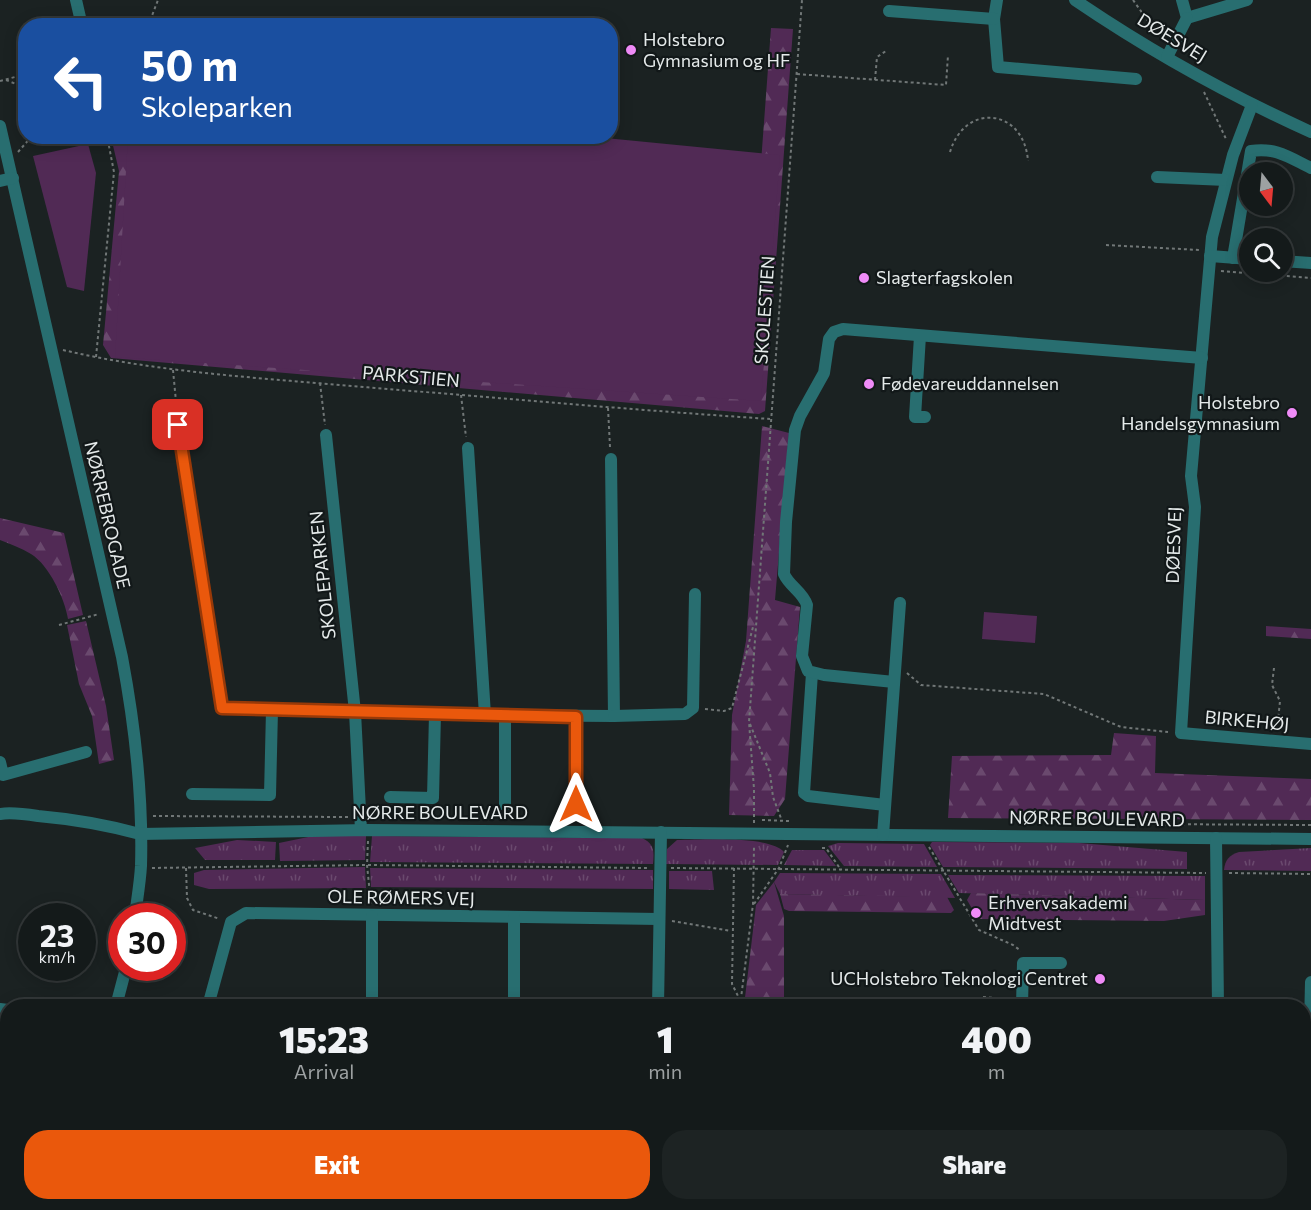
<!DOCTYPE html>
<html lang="en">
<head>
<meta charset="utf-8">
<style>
	body { margin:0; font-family:Commissioner,sans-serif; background:#1d2323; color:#f1f3f6; height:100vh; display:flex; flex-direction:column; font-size:22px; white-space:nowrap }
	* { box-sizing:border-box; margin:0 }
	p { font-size:20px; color:#9da1a2 }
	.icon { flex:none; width:33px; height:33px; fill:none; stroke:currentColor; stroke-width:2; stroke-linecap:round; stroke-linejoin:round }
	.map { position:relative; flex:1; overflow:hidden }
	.panel { position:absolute; left:0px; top:999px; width:1311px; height:212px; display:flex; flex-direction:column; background:#141a1a; border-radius:24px 24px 0 0; box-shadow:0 3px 15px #0003,0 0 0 2px #333839 }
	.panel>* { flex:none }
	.banner { position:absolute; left:18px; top:18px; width:600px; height:126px; border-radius:24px; box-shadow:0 3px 15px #0003,0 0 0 2px #333839; background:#1a4fa0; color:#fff; overflow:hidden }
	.needle { width:39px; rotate:164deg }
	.tools { position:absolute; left:1239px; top:162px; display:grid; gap:12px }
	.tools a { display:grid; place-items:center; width:54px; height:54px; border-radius:50%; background:#141a1a; box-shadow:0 3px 15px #0003,0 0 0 2px #333839; font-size:30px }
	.speed { position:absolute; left:18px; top:903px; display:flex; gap:12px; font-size:30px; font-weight:700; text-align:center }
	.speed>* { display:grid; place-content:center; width:78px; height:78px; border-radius:50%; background:#141a1a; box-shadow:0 3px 15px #0003,0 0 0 2px #333839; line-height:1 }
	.speed small { font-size:15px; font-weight:400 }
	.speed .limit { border:9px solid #d22; background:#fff; color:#111 }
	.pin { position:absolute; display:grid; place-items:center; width:51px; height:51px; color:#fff; margin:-26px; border-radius:12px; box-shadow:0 3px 9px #0006 }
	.me { position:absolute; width:66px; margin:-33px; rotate:0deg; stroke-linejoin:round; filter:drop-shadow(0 0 4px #0008) }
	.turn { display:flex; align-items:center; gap:21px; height:126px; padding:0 24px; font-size:27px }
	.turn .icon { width:78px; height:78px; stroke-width:2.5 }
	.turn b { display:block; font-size:42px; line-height:51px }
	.eta { display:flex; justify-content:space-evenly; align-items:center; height:102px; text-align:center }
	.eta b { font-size:36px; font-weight:800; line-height:42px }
	.cta { display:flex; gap:12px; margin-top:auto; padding:12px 24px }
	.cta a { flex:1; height:69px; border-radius:24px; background:#ea580c; color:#fff; font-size:24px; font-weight:800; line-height:69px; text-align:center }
	.cta a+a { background:#1d2323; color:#f1f3f6 }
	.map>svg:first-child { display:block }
	.grass { fill:url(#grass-tufts) }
	.forest { fill:url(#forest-firs) }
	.green { fill:#512a55 }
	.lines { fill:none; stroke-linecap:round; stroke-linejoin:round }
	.path { stroke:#717777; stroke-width:2; stroke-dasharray:3 3; stroke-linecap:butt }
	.minor { stroke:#286e70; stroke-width:12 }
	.route-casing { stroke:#983908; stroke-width:15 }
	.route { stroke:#ea580c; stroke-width:10 }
	.poi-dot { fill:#ef8bf7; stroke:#121819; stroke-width:2 }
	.labels { text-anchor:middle; stroke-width:4.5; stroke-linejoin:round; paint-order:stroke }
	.street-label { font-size:18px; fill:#e5eaea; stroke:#121819 }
	.poi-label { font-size:18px; fill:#e5eaea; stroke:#121819; text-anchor:start }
</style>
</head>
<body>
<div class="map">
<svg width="1311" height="1210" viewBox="0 0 1311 1210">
	<defs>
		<pattern id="grass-tufts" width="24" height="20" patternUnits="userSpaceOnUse" patternTransform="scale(1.5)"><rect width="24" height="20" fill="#512a55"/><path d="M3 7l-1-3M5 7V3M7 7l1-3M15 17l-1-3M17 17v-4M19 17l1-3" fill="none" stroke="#6a496e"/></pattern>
		<pattern id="forest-firs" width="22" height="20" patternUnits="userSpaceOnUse" patternTransform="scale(1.5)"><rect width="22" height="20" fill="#512a55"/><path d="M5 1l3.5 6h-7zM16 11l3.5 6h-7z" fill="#6a496e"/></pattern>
	</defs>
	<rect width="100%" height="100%" fill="#1b2222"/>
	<g class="grass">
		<path d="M 318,835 L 366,836 L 365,860 L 280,861 L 279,843 Z"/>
		<path d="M 372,836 L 642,838 C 655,844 654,852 653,864 L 370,862 Z"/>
		<path d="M 237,840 L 276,842 L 275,860 L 205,860 L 195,848 Z"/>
		<path d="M 677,840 C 701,840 769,835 784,852 L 778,865 L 666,864 L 667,849 Z"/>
		<path d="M 932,842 L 1079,843 L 1187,852 L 1187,869 L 943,867 L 930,845 Z"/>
		<path d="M 838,843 L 924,844 L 937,867 L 844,866 L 828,846 Z"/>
		<path d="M 1311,848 L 1311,871 L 1224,870 C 1225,860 1229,855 1239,852 Z"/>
		<path d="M 792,850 L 824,850 L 836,866 L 784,865 Z"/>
		<path d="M 365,867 L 366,888 L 209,889 L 194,885 L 194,873 L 204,870 Z"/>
		<path d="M 370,868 L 653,870 L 653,889 L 371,887 Z"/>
		<path d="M 669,871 L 712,871 L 714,890 L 669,889 Z"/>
		<path d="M 780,873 L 941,874 L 955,898 L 780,894 L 774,882 Z"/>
		<path d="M 948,875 L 1205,876 L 1205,900 L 959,893 Z"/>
	</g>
	<g class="forest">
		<path d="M 771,28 L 793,29 L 765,411 L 759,414 L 111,358 L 103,345 L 119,171 L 111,137 L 135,137 L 744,392 Z"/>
		<path d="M 762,426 L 789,433 L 775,600 L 800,607 L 785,799 L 774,816 L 729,815 L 732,715 L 746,641 Z"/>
		<path d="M 0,518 L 64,533 L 83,615 L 68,619 C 65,599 49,565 31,554 C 21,548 10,544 0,540 Z"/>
		<path d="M 86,621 L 106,706 L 114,760 L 99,764 L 92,716 L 79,684 L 67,625 Z"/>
		<path d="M 1266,626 L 1311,629 L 1311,639 L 1266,636 Z"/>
		<path d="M 1114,733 L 1156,736 L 1155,773 L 1311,779 L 1311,820 L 948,818 L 952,756 L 1111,755 Z"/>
		<path d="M 774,882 L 784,916 L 784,1006 L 744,1006 L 756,905 Z"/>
		<path d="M 971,893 L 1205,900 L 1205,915 L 1164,921 L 978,919 L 967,900 Z"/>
		<path d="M 780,894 L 947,897 L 954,910 L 951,913 L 789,911 L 784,909 Z"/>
	</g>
	<g class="green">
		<path d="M 595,137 L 780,155 L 761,401 L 115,357 L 128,137 Z"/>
		<path d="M 88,144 L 96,173 L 84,291 L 67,287 L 33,156 Z"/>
		<path d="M 984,612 L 1037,616 L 1035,643 L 982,639 Z"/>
	</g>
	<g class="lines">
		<g class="path">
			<path d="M 1133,0 L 1158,35 L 1163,38"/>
			<path d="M 148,26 L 158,0"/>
			<path d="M 797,74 L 946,85 L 948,55"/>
			<path d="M 6,80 L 26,88"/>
			<path d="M 875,80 L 877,57 L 886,51"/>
			<path d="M 0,81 L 26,74"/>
			<path d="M 1204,92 L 1226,139"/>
			<path d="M 103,136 L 108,140"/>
			<path d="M 18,152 L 32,136"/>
			<path d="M 950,152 C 965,102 1024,108 1028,161"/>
			<path d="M 1106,245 L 1199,250"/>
			<path d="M 1221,271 L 1311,278"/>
			<path d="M 63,350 C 161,373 263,378 364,387 C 499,398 634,410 770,419"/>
			<path d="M 96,357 L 114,172 L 107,136"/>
			<path d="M 173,370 L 177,412"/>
			<path d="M 320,383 L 325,425"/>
			<path d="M 461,395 L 466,437"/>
			<path d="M 608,408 L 610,447"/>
			<path d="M 59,625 L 99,614"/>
			<path d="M 1274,668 L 1272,685 L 1280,701 L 1277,730"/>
			<path d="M 907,673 L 921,685 L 1044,694 L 1121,727 L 1168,732"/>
			<path d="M 705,709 L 724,711 L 732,708 L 753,627"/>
			<path d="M 750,724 L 770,773 L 773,797 L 782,821"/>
			<path d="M 153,816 L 348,817"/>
			<path d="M 762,820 L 789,821"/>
			<path d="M 754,823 L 754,789 L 749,722 L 802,0"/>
			<path d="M 1140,824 L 1311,825"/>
			<path d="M 368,841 L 367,865 L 371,904"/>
			<path d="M 929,847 L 979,930 L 1013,945 L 1021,951"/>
			<path d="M 822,848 L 826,848 L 841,870"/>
			<path d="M 152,868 L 367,865 L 648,868"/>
			<path d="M 186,868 L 187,898 L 193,910 L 220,919"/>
			<path d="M 671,868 L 1206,873"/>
			<path d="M 734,868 L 732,984 L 740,1000"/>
			<path d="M 1229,873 L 1311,874"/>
			<path d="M 754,904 L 779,868 L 788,845"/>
			<path d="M 672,921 L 731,931"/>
			<path d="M 983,997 L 1010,999"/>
			<path d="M 991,997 L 991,1006"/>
			<path d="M 1033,1000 L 1070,1000"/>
			<path d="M 740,1006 L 753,904 L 754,847"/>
			<path d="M 656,1203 L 661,1210"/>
			<path d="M 740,1203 L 741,1210"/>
			<path d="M 754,1210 L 769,1203"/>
		</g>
		<g class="minor">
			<path d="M 76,0 L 82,26"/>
			<path d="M 997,0 L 994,19 L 998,67 L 1136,79"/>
			<path d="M 1075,0 C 1150,51 1229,95 1311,132"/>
			<path d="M 1182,0 L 1187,18 L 1247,0"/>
			<path d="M 889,11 L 994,19"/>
			<path d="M 1167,57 L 1187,18"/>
			<path d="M 1252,105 L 1233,155 L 1212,237 L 1191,476 L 1195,507 L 1181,733 L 1311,744"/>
			<path d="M 0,126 L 122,657 C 135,726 143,795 141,866 C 140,883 137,900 135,916"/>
			<path d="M 1157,177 L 1226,180"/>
			<path d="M 0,181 L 13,178"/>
			<path d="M 1210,256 L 1250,259"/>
			<path d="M 1233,258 L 1251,151 C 1276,147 1290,158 1311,168"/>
			<path d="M 1282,261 L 1311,263"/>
			<path d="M 920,336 L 915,417 L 925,417"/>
			<path d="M 178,425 L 222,708 L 485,715 L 614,716 L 611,459"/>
			<path d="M 326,435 L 355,712 L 361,830"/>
			<path d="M 468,448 L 485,715"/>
			<path d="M 812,673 L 804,793 L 808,796 L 885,805"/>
			<path d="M 894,682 L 824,675 L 808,671 L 802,656 L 807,605 C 803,592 789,586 784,574 L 786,522 L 795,430 L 800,416 L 824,373 L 829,339 L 834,332 L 843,329 L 1202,358"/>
			<path d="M 505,716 L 505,805"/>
			<path d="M 614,716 L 685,714 L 693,708 L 695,594"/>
			<path d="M 576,717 L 576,804"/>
			<path d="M 0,762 L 3,775 L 86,752"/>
			<path d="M 192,794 L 270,795 L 272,710"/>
			<path d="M 390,797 L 433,798 L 435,714"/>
			<path d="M 0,814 C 12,812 25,814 38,816 C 72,819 107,825 140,834 L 368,830 L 1311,839"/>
			<path d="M 883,835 L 900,603"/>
			<path d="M 1216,838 L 1218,1006"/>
			<path d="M 1311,982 L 1309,1070 L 1311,1071"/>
			<path d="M 116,1006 L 126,968"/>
			<path d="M 208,1006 L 231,922 L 246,913 L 659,919"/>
			<path d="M 372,1006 L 372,916"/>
			<path d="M 514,1006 L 514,917"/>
			<path d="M 658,1006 L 661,832"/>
			<path d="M 1022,1006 L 1023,963 L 1061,963"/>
			<path d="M 0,1009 L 8,1010"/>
			<path d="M 1304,1149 L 1311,1149"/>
			<path d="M 361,1203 L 386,1208"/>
			<path d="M 1115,1203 L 1220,1206"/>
			<path d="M 13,1210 L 19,1203"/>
			<path d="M 149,1210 L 152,1203"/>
			<path d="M 513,1210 L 513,1203"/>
		</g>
	</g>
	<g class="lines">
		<g class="route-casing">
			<path id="route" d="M 178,425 L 222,708 L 576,717 L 576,804"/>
		</g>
		<use href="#route" class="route"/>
	</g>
	<g class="poi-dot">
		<circle cx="631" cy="50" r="6"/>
		<circle cx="864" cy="278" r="6"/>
		<circle cx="869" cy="384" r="6"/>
		<circle cx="1292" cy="413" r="6"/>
		<circle cx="976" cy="913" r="6"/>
		<circle cx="1100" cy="979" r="6"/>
	</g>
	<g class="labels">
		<g class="street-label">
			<text transform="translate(1172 38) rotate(31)" y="6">DØESVEJ</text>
			<text transform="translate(765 310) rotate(-86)" y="6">SKOLESTIEN</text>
			<text transform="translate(411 377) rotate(5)" y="6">PARKSTIEN</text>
			<text transform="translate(107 515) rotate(77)" y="6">NØRREBROGADE</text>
			<text transform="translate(1174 545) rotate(-88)" y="6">DØESVEJ</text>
			<text transform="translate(323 575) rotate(-96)" y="6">SKOLEPARKEN</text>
			<text transform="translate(1247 721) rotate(5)" y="6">BIRKEHØJ</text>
			<text x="440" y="819">NØRRE BOULEVARD</text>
			<text transform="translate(1097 819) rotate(1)" y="6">NØRRE BOULEVARD</text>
			<text transform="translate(401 898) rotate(1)" y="6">OLE RØMERS VEJ</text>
		</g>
		<g class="poi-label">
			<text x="643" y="46">Holstebro<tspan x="643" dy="21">Gymnasium og HF</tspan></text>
			<text x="876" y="284">Slagterfagskolen</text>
			<text x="881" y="390">Fødevareuddannelsen</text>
			<text x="1280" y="409" text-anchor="end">Holstebro<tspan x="1280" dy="21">Handelsgymnasium</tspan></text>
			<text x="988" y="909">Erhvervsakademi<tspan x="988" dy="21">Midtvest</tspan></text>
			<text x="1088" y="985" text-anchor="end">UCHolstebro Teknologi Centret</text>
		</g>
	</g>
</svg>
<div class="tools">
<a><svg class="needle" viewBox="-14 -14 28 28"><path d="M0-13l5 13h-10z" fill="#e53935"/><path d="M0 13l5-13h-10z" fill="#9da1a2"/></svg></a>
<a><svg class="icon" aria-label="search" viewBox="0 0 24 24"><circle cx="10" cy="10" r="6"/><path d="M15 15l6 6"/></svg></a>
</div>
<div class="speed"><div>23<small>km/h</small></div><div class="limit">30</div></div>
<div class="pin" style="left:178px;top:425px;background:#d93025"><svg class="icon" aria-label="arrive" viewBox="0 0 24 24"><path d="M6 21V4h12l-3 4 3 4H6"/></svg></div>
<svg class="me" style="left:576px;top:804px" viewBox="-20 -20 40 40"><path d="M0-17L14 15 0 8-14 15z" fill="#ea580c" stroke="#fff" stroke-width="4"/></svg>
<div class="banner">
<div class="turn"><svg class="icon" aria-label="left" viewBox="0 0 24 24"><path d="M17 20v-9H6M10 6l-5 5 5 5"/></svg><div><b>50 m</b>Skoleparken</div></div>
</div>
<section class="panel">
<div class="eta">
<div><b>15:23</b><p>Arrival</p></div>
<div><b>1</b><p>min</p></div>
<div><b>400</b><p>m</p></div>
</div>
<div class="cta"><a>Exit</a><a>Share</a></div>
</section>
</div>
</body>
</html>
